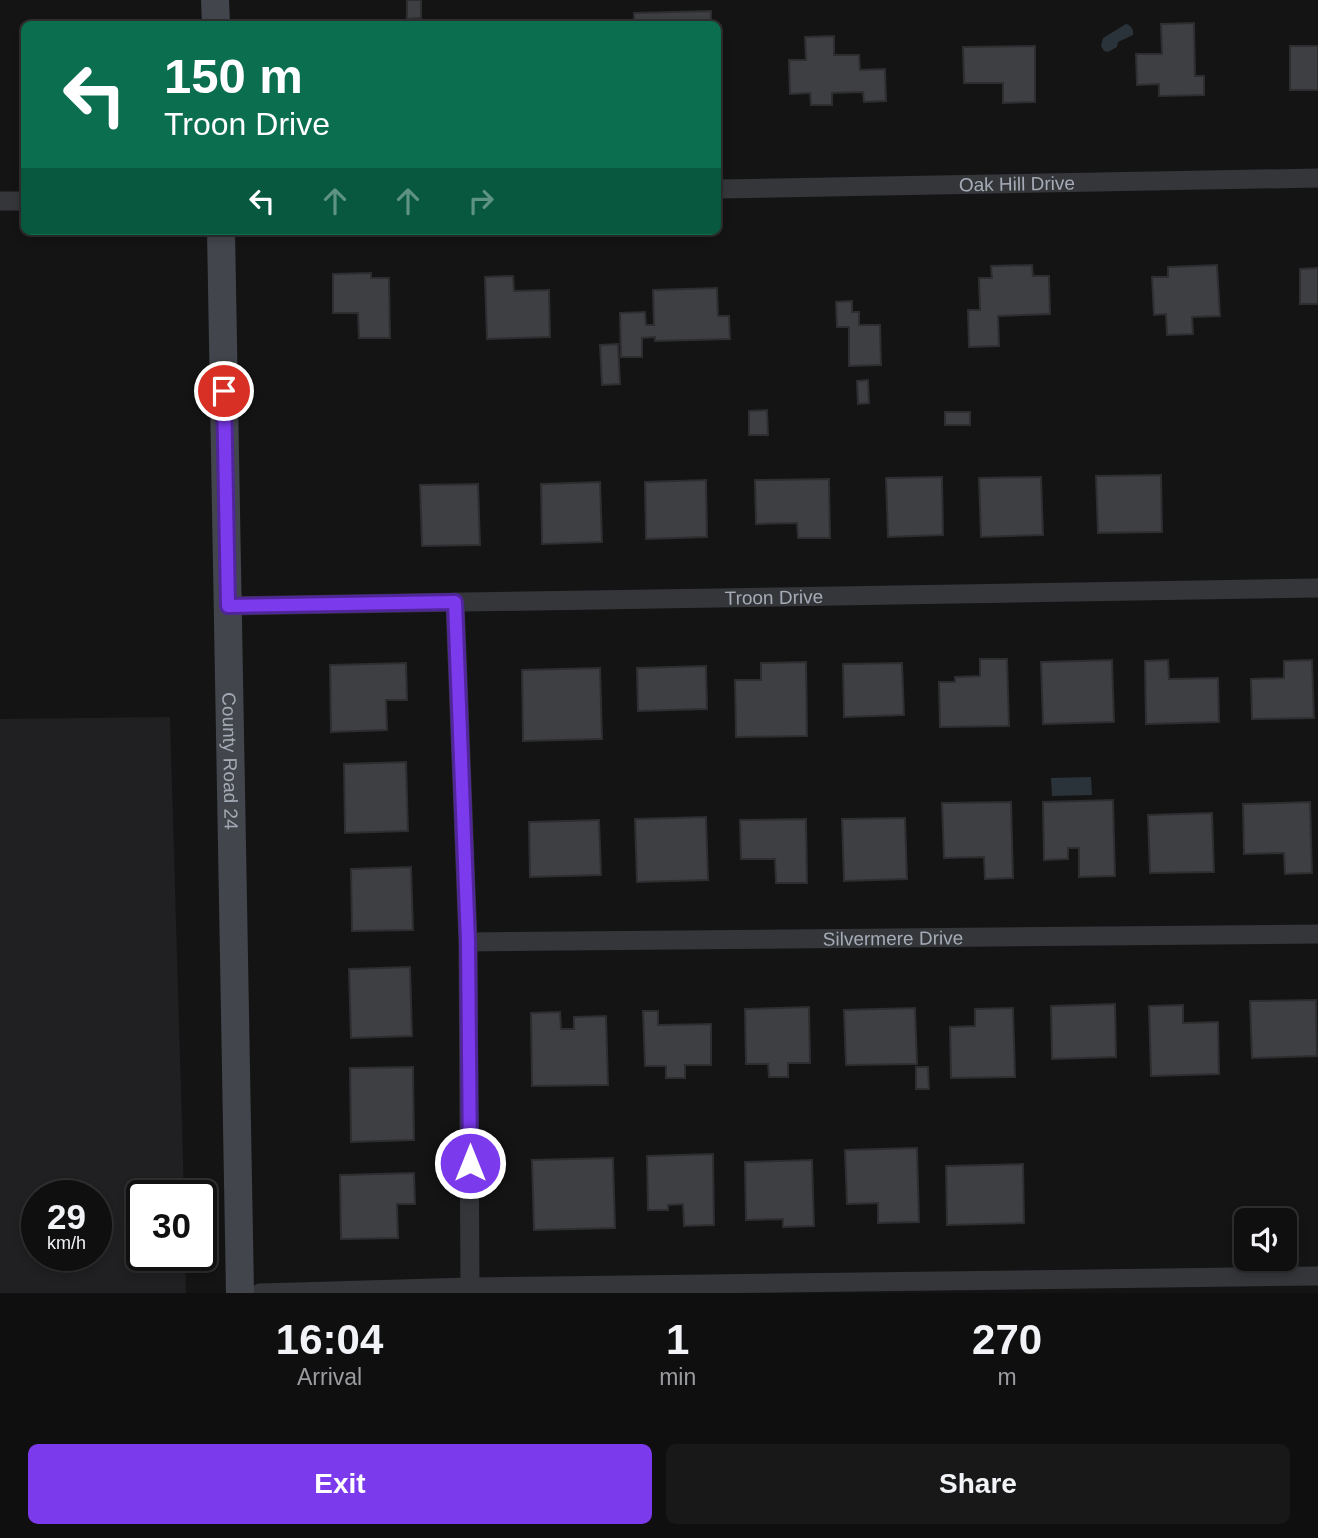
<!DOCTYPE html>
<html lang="en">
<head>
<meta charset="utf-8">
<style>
	body { margin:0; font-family:Helvetica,sans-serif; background:#181819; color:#f1f3f6; height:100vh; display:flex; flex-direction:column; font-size:26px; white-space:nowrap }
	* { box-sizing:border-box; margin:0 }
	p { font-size:23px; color:#9b9c9f }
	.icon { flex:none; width:38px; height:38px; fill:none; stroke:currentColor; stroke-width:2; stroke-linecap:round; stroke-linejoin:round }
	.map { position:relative; height:1293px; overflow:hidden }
	.details { display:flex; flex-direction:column; background:#0f0f10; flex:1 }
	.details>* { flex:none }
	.guide { position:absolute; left:21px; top:21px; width:700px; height:214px; border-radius:10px; box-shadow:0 4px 10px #0003,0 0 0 2px #2f2f30; background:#0b6e4f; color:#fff; overflow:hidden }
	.buttons { position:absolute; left:1234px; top:1208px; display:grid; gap:14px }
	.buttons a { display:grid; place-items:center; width:63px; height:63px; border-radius:10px; background:#0f0f10; box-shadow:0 4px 10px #0003,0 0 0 2px #2f2f30; font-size:35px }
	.speed { position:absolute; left:21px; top:1180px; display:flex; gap:14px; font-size:35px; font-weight:700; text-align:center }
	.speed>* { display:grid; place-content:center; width:91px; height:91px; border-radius:50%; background:#0f0f10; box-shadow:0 4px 10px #0003,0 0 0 2px #2f2f30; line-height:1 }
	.speed small { font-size:18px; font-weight:400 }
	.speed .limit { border:4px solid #111; border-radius:10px; background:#fff; color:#111 }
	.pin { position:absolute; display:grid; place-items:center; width:60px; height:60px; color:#fff; margin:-30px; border:4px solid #fff; border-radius:50%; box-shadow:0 2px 7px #0007 }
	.me { position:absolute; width:77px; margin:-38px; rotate:0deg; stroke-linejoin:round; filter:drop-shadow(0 0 5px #0008) }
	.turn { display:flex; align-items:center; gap:24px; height:147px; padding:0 28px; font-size:32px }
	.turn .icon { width:91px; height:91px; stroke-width:2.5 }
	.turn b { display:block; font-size:49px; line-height:60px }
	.lanes { display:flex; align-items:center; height:66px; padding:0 28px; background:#0003; justify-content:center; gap:35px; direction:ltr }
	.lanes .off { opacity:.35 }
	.eta { display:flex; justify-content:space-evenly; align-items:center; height:119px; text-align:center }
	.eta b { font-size:42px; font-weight:700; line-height:49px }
	.button { display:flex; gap:14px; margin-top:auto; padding:14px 28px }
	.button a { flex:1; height:80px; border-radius:10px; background:#7c3aed; color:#fff; font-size:28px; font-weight:700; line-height:80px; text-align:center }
	.button a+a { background:#181819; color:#f1f3f6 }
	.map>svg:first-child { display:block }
	.built { fill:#202022; fill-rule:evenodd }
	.water { fill:#2a3339 }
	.building { fill:#3e3f42; stroke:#2e2e31; stroke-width:2 }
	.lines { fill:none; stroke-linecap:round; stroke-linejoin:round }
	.street { stroke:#34363a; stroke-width:19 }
	.secondary { stroke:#42454b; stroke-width:28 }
	.route-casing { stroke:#51269a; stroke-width:18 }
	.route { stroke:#7c3aed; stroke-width:12 }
	.labels { text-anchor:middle; stroke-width:7; stroke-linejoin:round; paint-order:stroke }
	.street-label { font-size:19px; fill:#a5abb6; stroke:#0f0f10 }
</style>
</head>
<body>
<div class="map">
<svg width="1318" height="1293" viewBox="0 0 1318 1293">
	<rect width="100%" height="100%" fill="#141415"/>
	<path class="built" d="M 170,717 L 184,1195 L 142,1195 L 142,1255 L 185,1255 L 186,1293 L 0,1293 L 0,719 ZM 37,1195 L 96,1195 L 96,1255 L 37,1255 Z"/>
	<g class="water">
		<path d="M 1126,24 C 1131,25 1134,30 1133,35 L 1118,42 L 1117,47 L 1108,52 L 1104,51 L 1101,46 L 1103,38 Z"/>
		<path d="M 1091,777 L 1092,795 L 1052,796 L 1051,778 Z"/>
	</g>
	<g class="building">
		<path d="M 407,0 L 421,0 L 421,18 L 407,19 Z"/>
		<path d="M 711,11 L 711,24 L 634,24 L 634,13 Z"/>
		<path d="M 1194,23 L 1195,76 L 1204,76 L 1204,95 L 1159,96 L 1159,84 L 1137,85 L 1136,54 L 1162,54 L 1161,24 Z"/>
		<path d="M 834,36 L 834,55 L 859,55 L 860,70 L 885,69 L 886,101 L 864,102 L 863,92 L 832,93 L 832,105 L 811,105 L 810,93 L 790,94 L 789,60 L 806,60 L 805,37 Z"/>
		<path d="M 1035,46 L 1035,102 L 1003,103 L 1003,83 L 964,83 L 963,47 Z"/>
		<rect x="1290" y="46" width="28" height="44"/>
		<path d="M 1032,265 L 1033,276 L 1049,276 L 1050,314 L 998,316 L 999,346 L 969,347 L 968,310 L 980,310 L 979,278 L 992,278 L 991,266 Z"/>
		<path d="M 1217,265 L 1220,316 L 1192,317 L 1193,334 L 1167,335 L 1166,314 L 1154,315 L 1152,277 L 1168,277 L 1168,267 Z"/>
		<path d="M 1318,268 L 1318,304 L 1300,304 L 1300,269 Z"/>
		<path d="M 371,273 L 371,278 L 389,278 L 390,338 L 359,338 L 358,313 L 333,313 L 333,274 Z"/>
		<path d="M 513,276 L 514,291 L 549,290 L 550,337 L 487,339 L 485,277 Z"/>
		<path d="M 717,288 L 718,316 L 729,316 L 730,339 L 655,341 L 655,337 L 642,338 L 642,357 L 621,357 L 620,313 L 645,312 L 646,325 L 654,325 L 653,290 Z"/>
		<path d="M 852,301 L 852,312 L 859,312 L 859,325 L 880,325 L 881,365 L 849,366 L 849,327 L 837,327 L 836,302 Z"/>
		<path d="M 618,344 L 620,384 L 602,385 L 600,345 Z"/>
		<path d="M 868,380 L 869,403 L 858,404 L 857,381 Z"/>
		<path d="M 767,410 L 768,435 L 749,435 L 749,411 Z"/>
		<rect x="945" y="412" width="25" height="13"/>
		<path d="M 1161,475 L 1162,532 L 1098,533 L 1096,476 Z"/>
		<path d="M 942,477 L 943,535 L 888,537 L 886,478 Z"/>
		<path d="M 1041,477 L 1043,535 L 981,537 L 979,478 Z"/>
		<path d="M 829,479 L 830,538 L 798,538 L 797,523 L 756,524 L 755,480 Z"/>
		<path d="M 706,480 L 707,537 L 646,539 L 645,482 Z"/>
		<path d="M 600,482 L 602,542 L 542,544 L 541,484 Z"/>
		<path d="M 478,484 L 480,545 L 422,546 L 420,485 Z"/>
		<path d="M 980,659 L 1007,659 L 1009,726 L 940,727 L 939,682 L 955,682 L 955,677 L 980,676 Z"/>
		<path d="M 1112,660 L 1114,722 L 1043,724 L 1041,662 Z"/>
		<path d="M 1168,660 L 1169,679 L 1218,678 L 1219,722 L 1146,724 L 1145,661 Z"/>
		<path d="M 1312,660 L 1314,718 L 1252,719 L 1251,679 L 1284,678 L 1284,661 Z"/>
		<path d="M 806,662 L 807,736 L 736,737 L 735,680 L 761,680 L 761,663 Z"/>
		<path d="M 406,663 L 407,700 L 386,700 L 387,730 L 331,732 L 330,665 Z"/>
		<path d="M 902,663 L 904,715 L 844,717 L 843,664 Z"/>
		<path d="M 706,666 L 707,709 L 638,711 L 637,668 Z"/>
		<path d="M 600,668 L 602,739 L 523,741 L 522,670 Z"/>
		<path d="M 406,762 L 408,831 L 345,833 L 344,764 Z"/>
		<path d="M 1113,800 L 1115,876 L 1079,877 L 1079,848 L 1068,848 L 1068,859 L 1044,860 L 1043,802 Z"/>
		<path d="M 1011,802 L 1013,878 L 985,879 L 984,857 L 944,858 L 942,803 Z"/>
		<path d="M 1310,802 L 1312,873 L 1285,874 L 1284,853 L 1244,854 L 1243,804 Z"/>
		<path d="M 1212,813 L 1214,872 L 1150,873 L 1148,815 Z"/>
		<path d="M 706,817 L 708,880 L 637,882 L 635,819 Z"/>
		<path d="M 905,818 L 907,879 L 844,881 L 842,819 Z"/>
		<path d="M 806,819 L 807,883 L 776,883 L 775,859 L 741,859 L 740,820 Z"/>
		<path d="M 599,820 L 601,875 L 530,877 L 529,822 Z"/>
		<path d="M 411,867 L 413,930 L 352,931 L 351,869 Z"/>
		<path d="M 410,967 L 412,1036 L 351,1038 L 349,969 Z"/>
		<path d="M 1316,1000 L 1317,1056 L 1252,1058 L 1250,1001 Z"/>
		<path d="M 1115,1004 L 1116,1057 L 1052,1059 L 1051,1006 Z"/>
		<path d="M 1183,1005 L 1183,1023 L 1218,1022 L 1219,1074 L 1151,1076 L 1149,1006 Z"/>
		<path d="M 809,1007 L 810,1063 L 788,1063 L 788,1077 L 769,1077 L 768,1064 L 746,1064 L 745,1009 Z"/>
		<path d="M 915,1008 L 917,1064 L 846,1065 L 844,1010 Z"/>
		<path d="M 1013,1008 L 1015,1077 L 951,1078 L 950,1027 L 975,1026 L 975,1009 Z"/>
		<path d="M 643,1011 L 658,1011 L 658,1025 L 711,1024 L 711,1065 L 685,1065 L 685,1078 L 666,1078 L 666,1066 L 645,1066 Z"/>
		<path d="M 560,1012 L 561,1029 L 574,1029 L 574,1017 L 606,1016 L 608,1085 L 532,1086 L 531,1013 Z"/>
		<path d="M 413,1067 L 414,1140 L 351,1142 L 350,1068 Z"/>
		<path d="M 916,1067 L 928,1067 L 929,1089 L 916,1089 Z"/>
		<path d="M 917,1148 L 919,1222 L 878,1223 L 878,1203 L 847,1204 L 845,1150 Z"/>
		<path d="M 713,1154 L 714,1225 L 684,1226 L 683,1204 L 668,1205 L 668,1210 L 648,1210 L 647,1156 Z"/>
		<path d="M 613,1158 L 615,1228 L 534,1230 L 532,1160 Z"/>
		<path d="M 812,1160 L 814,1226 L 783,1227 L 783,1219 L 746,1220 L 745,1162 Z"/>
		<path d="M 1023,1164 L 1024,1223 L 947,1225 L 946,1166 Z"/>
		<path d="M 414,1173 L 415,1204 L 397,1204 L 398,1238 L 341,1239 L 340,1175 Z"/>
	</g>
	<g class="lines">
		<g class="street">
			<path id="s1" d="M 718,189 L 1318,178"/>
			<path d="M 0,201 L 24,201"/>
			<path d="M 455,602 L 468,942 L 470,1287"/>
			<path id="s2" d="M 228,606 L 1318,588"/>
			<path id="s3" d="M 468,942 L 1318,934"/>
			<path d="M 260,1293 L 470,1287 L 1318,1276"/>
		</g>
		<g class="secondary">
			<path d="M 215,0 L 216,24"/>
			<path id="s4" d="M 221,231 L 240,1293"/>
		</g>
	</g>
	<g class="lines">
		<g class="route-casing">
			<path id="route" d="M 224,391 L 228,606 L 455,602 L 468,942 L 470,1163"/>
		</g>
		<use href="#route" class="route"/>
	</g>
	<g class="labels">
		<g class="street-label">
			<text dy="7" stroke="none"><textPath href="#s1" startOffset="299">Oak Hill Drive</textPath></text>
			<text dy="7" stroke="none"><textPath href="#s2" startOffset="546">Troon Drive</textPath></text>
			<text dy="7" stroke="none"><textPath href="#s4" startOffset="530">County Road 24</textPath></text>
			<text dy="7" stroke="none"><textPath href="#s3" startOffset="425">Silvermere Drive</textPath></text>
		</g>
	</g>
</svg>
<div class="buttons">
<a><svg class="icon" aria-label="sound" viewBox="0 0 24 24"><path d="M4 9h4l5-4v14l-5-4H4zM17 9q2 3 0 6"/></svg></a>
</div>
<div class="speed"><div>29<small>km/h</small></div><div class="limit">30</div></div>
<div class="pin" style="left:224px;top:391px;background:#d93025"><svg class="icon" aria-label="arrive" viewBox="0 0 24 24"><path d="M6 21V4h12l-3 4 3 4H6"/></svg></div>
<svg class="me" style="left:470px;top:1163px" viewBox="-20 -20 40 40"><circle r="17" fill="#7c3aed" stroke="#fff" stroke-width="3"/><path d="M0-11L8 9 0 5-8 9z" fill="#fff"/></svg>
<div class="guide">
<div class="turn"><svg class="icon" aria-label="left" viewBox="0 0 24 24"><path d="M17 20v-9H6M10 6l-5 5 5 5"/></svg><div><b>150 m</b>Troon Drive</div></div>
<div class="lanes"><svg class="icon" aria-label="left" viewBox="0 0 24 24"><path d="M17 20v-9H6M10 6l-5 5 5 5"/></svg><svg class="icon off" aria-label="ahead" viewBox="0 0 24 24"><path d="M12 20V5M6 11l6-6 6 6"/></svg><svg class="icon off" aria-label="ahead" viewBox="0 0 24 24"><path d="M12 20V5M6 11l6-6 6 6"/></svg><svg class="icon off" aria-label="right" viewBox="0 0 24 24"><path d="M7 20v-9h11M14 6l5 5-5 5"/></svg></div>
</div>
</div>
<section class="details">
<div class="eta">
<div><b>16:04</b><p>Arrival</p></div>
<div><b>1</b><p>min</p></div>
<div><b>270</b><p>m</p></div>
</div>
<div class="button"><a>Exit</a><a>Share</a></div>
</section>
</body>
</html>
